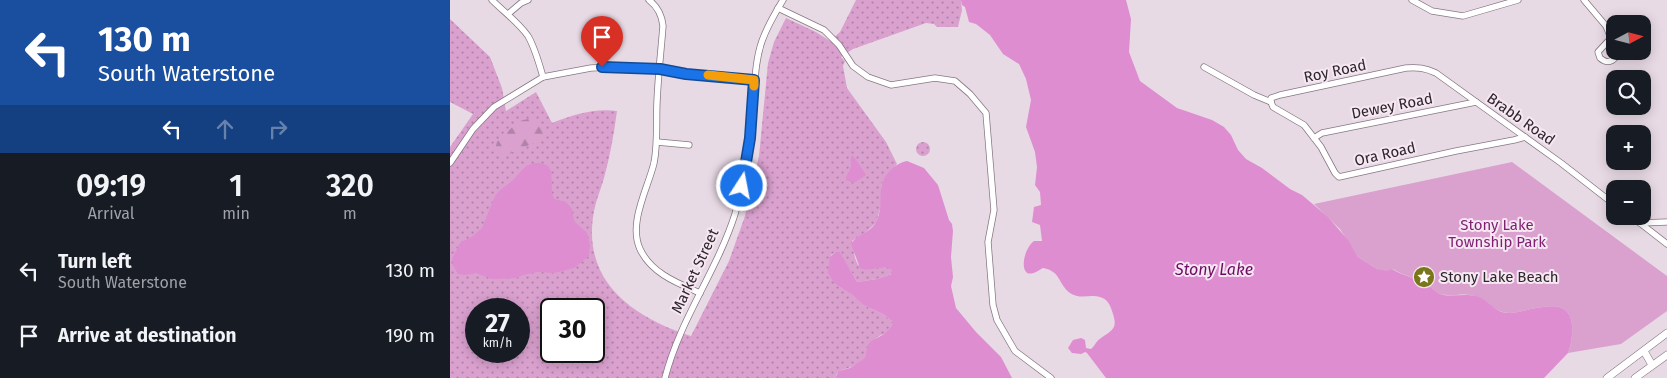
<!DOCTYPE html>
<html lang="en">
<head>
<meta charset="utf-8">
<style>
	body { margin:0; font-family:"Fira Sans",sans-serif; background:#242831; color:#f1f3f6; height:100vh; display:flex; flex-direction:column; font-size:19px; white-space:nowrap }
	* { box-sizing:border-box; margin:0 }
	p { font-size:16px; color:#9ea1a6 }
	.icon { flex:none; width:28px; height:28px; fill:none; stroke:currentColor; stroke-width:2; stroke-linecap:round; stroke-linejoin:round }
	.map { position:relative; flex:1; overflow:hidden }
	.side { display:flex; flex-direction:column; background:#171b24; width:450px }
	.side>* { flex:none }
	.guide { background:#1a4fa0; color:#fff; overflow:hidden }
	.needle { width:32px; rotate:83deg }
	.buttons { position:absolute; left:1156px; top:15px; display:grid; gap:10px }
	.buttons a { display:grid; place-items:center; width:45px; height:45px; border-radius:10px; background:#171b24; box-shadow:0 2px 12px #0003; font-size:25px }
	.speed { position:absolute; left:15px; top:298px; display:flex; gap:10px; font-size:25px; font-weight:700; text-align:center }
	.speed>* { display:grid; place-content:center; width:65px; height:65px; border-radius:50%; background:#171b24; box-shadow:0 2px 12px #0003; line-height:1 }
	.speed small { font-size:12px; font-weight:400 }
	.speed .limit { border:2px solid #111; border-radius:8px; background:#fff; color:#111 }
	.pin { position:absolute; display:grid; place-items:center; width:42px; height:42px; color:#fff; margin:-51px -21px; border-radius:50% 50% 50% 0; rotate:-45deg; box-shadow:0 0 5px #0007 }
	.pin .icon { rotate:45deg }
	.me { position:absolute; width:55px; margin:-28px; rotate:11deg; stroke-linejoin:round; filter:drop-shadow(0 0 4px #0008) }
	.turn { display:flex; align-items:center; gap:18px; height:105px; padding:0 15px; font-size:22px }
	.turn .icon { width:65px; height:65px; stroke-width:2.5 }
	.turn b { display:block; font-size:35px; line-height:42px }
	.lanes { display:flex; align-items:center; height:48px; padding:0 15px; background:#0003; justify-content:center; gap:25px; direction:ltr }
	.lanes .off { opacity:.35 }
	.eta { display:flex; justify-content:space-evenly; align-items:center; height:85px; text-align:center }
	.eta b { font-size:30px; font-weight:600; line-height:35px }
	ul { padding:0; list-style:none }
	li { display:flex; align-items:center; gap:15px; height:65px; padding:0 15px }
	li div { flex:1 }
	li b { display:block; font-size:19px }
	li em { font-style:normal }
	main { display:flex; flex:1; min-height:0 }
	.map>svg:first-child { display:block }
	.grass { fill:url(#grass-dots); fill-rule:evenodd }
	.forest { fill:url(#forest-firs) }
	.green { fill:#daa1cf }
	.water { fill:#de8dd0 }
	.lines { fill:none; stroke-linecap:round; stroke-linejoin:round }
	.minor-casing { stroke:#857882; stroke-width:7 }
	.major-casing { stroke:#857882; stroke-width:8 }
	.minor { stroke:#fff; stroke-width:5.5 }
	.major { stroke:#fff; stroke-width:7 }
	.route-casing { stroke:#114b97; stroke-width:12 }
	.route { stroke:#1a73e8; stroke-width:9 }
	.slow { stroke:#f59e0b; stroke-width:9 }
	.labels { text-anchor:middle; stroke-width:4; stroke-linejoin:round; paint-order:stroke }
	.street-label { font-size:15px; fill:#2d272c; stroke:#f6e7f2 }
	.park-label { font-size:15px; fill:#7e1f73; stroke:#f6e7f2 }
	.poi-label { font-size:15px; fill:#2d272c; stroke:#f6e7f2; text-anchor:start }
	.water-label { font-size:16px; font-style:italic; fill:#6e0a64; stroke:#f6e7f2 }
</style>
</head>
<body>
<main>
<section class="side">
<div class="guide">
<div class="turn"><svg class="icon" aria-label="left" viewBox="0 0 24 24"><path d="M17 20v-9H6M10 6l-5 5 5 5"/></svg><div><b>130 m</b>South Waterstone</div></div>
<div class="lanes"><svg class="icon" aria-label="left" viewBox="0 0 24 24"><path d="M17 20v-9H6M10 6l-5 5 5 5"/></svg><svg class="icon off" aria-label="ahead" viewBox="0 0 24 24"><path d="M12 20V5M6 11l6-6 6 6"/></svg><svg class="icon off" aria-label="right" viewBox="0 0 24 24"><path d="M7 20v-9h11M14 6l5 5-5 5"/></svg></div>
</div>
<div class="eta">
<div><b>09:19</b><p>Arrival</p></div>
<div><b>1</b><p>min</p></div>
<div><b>320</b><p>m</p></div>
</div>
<ul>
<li><svg class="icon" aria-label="left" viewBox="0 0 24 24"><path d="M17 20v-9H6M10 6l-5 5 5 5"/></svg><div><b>Turn left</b><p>South Waterstone</p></div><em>130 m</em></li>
<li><svg class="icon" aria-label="arrive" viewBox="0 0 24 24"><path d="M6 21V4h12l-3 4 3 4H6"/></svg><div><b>Arrive at destination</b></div><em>190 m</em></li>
</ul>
</section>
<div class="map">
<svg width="1217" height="378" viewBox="0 0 1217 378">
	<defs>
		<pattern id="grass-dots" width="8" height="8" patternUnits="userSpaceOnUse" patternTransform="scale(1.25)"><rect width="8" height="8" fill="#daa1cf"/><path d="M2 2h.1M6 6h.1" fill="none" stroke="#b183a8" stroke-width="1.8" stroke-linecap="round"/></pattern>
		<pattern id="forest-firs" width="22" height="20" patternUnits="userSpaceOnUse" patternTransform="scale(1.25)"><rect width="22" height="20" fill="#daa1cf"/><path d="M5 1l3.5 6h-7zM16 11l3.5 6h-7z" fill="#b183a8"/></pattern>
	</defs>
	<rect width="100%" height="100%" fill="#e8dae5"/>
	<g class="grass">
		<path d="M 406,0 L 511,0 L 512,10 L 508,27 L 487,27 L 484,24 L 476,23 L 403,49 L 391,57 L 395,61 L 393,66 L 397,88 L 436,142 L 447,164 L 433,181 L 431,187 L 432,202 L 426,223 L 415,233 L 402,241 L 405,258 L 408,265 L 439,268 L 442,270 L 442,274 L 427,279 L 407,282 C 402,271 395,263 390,252 L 385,252 L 381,255 L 385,284 L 404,295 L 413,305 L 433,314 L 443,322 C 437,336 434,332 425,339 C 419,344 417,352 416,358 C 411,361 406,365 401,367 C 394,370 388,369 385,378 L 0,378 L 0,147 L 23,114 L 0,102 L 0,19 L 40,57 L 52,88 L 56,111 L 86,92 L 102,123 C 122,115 145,108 167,111 C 164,134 160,156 154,178 C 151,189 146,200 144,211 C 131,281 182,317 241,336 L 279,261 L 295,216 L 309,156 L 318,63 L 324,42 L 336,18 L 366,32 L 380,41 L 390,32 ZM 26,309 L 69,309 L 69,351 L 26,351 ZM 101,309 L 144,309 L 144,351 L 101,351 Z"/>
		<circle cx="473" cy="149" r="7"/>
	</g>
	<path class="forest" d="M 78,119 L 84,119 L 96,131 C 91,143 80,144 69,149 C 63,151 60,155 53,156 L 45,150 L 47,142 L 55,134 L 69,121 Z"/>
	<path class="green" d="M 1062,162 L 1217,276 L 1217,311 L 1171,344 L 1118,353 C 1122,344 1125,321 1118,313 C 1107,298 1074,313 1059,313 C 1044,313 1035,298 1021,295 C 1011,293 1000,297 990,294 C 985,292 982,287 978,285 C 967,278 954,276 943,269 L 937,272 L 927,269 L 908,257 L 890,229 L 864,204 Z"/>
	<g class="water">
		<path d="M 511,0 L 676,0 L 681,19 L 679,52 L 690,81 L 727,108 L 762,120 L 774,127 L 781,135 L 788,150 L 796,159 L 812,168 L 840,189 L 852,195 L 878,217 L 898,240 L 908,257 L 927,269 L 937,271 L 942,269 C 953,276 967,278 978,285 C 982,287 985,292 990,294 C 1002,298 1016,292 1029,297 C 1040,302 1045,313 1059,313 C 1074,313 1107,298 1118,313 C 1125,321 1122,344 1118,353 L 1094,378 L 656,378 L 637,353 L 635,352 L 631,354 L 622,353 L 618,348 L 623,340 L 631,338 L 635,340 L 636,348 L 641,349 C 645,346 646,341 651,338 C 664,329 668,328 662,311 C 660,304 657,299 650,297 C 640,294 630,300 620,293 C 608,284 611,271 593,268 C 590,269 589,271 586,272 C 568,281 572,250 584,241 L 592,241 L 590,225 L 582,222 L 584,207 L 591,205 L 590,192 L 585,185 L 587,167 L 585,152 L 576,127 L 581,100 L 576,79 L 569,64 L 553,54 L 540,35 L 526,24 L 519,22 L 515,7 L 512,5 Z"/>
		<path d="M 402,155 L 407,161 L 416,175 L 404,183 L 396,180 C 396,174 400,172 401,166 C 401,162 400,159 402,155 Z"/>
		<path d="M 457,161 L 474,168 L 488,185 L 499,220 L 502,224 L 503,231 L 501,257 L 503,277 L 501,286 L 506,308 L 526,332 L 551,357 L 562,378 L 385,378 L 389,371 L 400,368 L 415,358 C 417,354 416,349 418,345 C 423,336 436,339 443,322 L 433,314 L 413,305 L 403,295 L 385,284 L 378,273 L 380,257 L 385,252 L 390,252 C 396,263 402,272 407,282 L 427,279 L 442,274 L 442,270 C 431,264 420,273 410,268 L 401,244 C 406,235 419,233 425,224 C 432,212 430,201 431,189 C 432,176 445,163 457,161 Z"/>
		<path d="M 84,163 C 111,161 97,186 104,199 L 116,202 L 122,209 L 124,221 L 137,233 L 140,245 L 139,256 L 124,268 L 104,273 L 87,272 L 73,275 L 67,278 L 42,279 L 26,273 L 15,275 L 8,274 L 3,265 L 2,259 L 10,243 L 23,236 L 32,228 L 45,196 L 49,191 L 62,181 L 76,166 Z"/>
	</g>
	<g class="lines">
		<g class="minor-casing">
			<g id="minor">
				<path d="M 42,0 C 54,12 68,22 78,36 C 85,48 89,63 93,77"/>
				<path d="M 199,0 C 208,7 212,15 213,26 C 211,51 208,77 207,102 C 206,123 208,143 204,163 C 198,188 178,223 190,249 C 201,273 227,283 250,293"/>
				<path d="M 962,0 L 982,11 L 1013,16 L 1068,0"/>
				<path d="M 1134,0 L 1156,26 L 1165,48"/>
				<path d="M 328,8 L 374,30 L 389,45 L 403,66 L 418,77 L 441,85 L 485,78 L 505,81 L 520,94 L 536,113 L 544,210 L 538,242 L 543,305 L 547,320 L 565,351 L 601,378"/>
				<path d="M 58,14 L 71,3 L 78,0"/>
				<path d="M 1161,38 L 1148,52 L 1150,58 C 1156,63 1160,63 1165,58 L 1166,51"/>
				<path d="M 754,67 L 804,95 L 821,102 L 823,107 L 854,125 L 871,147 L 885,173 L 889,177 L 1006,151 L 1064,140 L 1075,137"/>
				<path d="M 821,102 L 821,98 L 830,95 L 956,68 C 968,67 975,68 986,73 L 1111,163 L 1165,205"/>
				<path d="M 864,138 L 872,133 L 1026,102"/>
				<path d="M 207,142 L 239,145"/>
				<path d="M 0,163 L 23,129 L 44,107 L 93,77 L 141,68 L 164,67 L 210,69 L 236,74 L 304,80"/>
				<path d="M 1181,216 L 1190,223 L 1217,222"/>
				<path d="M 1190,223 L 1217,244"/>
				<path d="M 215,378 C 230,319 267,271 285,214 C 295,178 299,142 303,105 C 305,83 305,61 312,41 C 317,27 325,13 333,0"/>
			</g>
		</g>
		<g class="major-casing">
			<g id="major">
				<path d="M 1194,351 L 1202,365"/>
				<path d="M 1157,378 L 1217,333"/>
				<path d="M 1185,378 L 1217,355"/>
			</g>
		</g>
		<use href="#minor" class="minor"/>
		<use href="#major" class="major"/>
	</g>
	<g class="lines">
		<g class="route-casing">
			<path id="route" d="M 152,67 L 210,69 L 236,74 L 304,80 L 300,138 L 292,186"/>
		</g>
		<use href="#route" class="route"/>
		<path class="slow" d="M 258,75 L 304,80 L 304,86"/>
	</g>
	<defs>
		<g id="sight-disc" transform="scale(1.125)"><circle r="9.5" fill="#79761b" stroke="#f6e7f2"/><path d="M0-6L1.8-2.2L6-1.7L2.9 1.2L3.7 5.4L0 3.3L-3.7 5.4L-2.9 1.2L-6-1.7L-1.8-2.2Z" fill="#fff"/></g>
	</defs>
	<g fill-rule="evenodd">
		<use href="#sight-disc" x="974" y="277"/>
	</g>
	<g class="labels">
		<g class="street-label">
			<text transform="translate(885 71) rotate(-12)" y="5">Roy Road</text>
			<text transform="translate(942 106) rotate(-11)" y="5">Dewey Road</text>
			<text transform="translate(1071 119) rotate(35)" y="5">Brabb Road</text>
			<text transform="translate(935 154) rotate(-13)" y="5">Ora Road</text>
			<text transform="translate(245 271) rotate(-65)" y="5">Market Street</text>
		</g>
		<g class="park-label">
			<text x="1047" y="230">Stony Lake<tspan x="1047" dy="17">Township Park</tspan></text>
		</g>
		<g class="poi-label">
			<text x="990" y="282">Stony Lake Beach</text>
		</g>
		<g class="water-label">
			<text x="764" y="275">Stony Lake</text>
		</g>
	</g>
</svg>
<div class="buttons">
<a><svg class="needle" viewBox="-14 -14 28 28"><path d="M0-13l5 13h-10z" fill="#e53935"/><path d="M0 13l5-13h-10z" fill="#9ea1a6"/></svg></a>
<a><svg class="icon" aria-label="search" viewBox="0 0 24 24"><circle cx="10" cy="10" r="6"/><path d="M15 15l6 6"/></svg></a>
<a>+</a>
<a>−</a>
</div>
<div class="speed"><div>27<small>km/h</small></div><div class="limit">30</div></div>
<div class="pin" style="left:152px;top:67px;background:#d93025"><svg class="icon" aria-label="arrive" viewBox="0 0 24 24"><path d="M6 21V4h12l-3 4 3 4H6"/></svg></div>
<svg class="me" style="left:292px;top:186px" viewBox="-20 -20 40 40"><circle r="17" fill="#1a73e8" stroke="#fff" stroke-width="3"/><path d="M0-11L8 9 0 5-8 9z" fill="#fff"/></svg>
</div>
</main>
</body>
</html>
